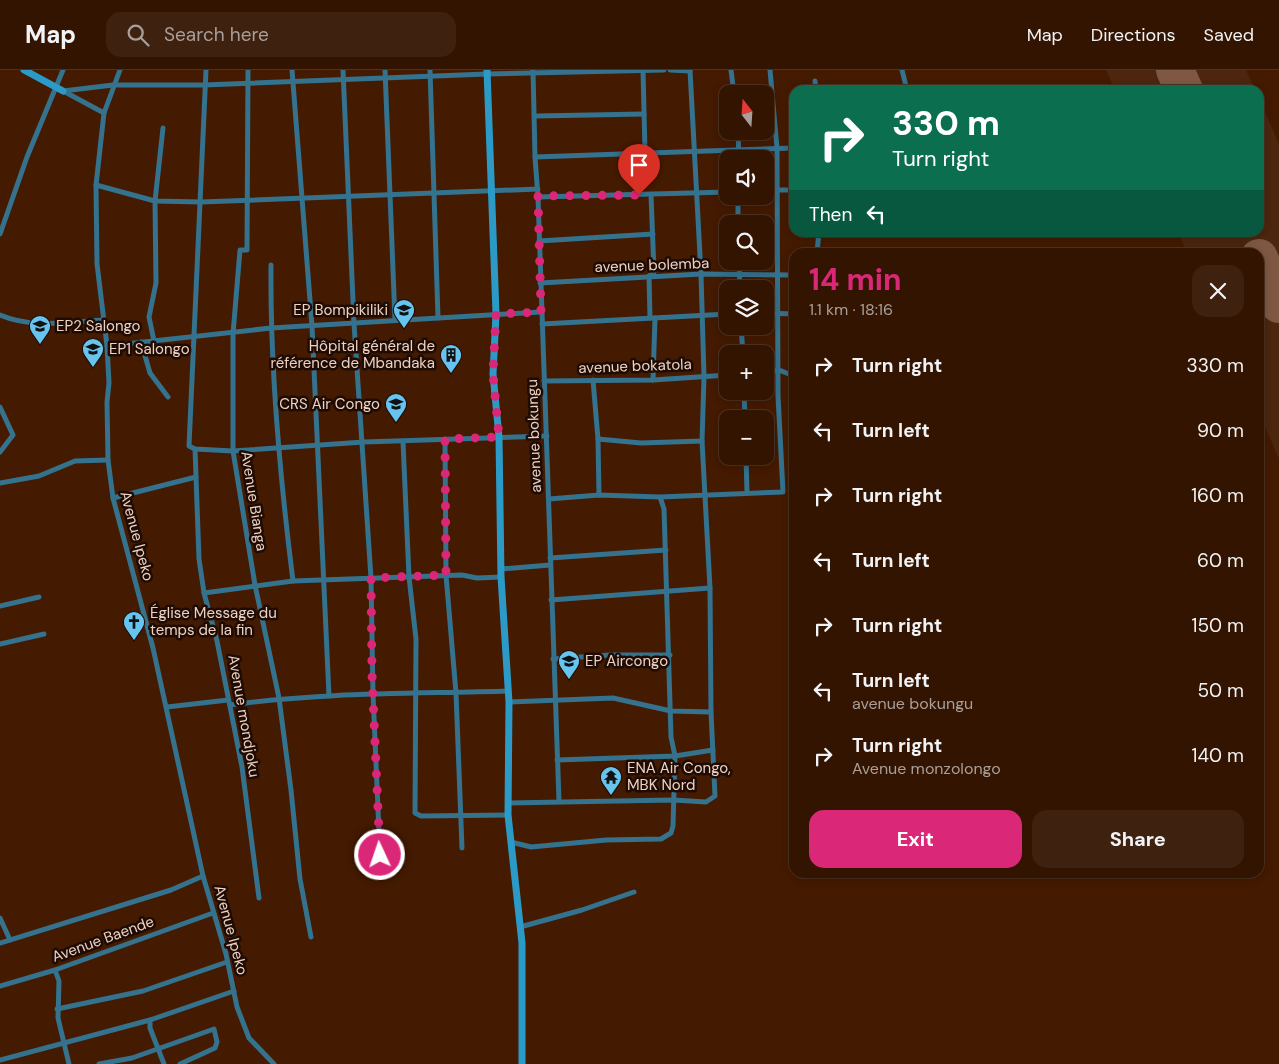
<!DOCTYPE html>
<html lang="en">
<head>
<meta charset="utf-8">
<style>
	body { margin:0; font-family:"DM Sans",sans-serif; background:#3e210f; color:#f1f3f6; height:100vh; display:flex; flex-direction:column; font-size:19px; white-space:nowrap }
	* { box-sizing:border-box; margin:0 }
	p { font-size:16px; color:#a99e99 }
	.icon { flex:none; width:28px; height:28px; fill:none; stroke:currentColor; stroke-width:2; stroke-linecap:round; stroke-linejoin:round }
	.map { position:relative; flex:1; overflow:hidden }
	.sheet { position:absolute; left:789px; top:178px; width:475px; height:630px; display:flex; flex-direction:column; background:#331400; border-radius:15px; box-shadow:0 2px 8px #0003,0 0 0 1px #4e3322 }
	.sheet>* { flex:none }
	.hud { position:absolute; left:789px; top:15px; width:475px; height:152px; border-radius:15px; box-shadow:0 2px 8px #0003,0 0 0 1px #4e3322; background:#0b6e4f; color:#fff; overflow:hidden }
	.needle { width:32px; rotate:343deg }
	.controls { position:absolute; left:719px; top:15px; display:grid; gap:10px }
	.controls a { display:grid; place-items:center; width:55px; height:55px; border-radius:10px; background:#331400; box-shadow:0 2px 8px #0003,0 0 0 1px #4e3322; font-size:25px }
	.pin { position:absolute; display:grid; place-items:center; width:42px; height:42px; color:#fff; margin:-51px -21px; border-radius:50% 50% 50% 0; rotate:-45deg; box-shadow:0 0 5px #0007 }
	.pin .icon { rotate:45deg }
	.me { position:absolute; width:55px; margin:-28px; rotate:357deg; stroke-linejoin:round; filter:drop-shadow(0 0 4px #0008) }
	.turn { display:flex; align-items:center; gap:18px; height:105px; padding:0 20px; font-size:22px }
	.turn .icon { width:65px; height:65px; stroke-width:2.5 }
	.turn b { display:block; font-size:35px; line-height:42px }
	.then { display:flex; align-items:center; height:48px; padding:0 20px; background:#0003; gap:10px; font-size:19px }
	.round { display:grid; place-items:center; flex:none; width:52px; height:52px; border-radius:15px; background:#3e210f }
	.summary { display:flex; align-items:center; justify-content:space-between; height:85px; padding:0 20px }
	h1 { font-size:30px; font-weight:700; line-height:38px; color:#db2777 }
	.button { display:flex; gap:10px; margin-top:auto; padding:10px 20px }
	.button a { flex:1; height:58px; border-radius:15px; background:#db2777; color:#fff; font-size:20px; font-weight:700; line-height:58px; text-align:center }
	.button a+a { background:#3e210f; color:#f1f3f6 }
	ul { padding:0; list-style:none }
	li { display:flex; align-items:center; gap:15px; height:65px; padding:0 20px }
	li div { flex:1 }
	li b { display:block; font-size:19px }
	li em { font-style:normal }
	header { display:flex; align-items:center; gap:30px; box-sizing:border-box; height:70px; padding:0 25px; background:#331400; border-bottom:1px solid #4e3322 }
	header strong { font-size:24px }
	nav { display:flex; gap:28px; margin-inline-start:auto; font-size:18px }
	.search { width:350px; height:45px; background:#3e210f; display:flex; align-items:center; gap:12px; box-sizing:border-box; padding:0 18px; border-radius:15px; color:#a99e99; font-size:19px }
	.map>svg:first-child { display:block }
	.built { fill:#4c260e }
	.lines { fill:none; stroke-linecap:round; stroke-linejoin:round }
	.runway { stroke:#7e5842; stroke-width:38 }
	.street { stroke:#34728d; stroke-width:5 }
	.secondary { stroke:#2c9ac6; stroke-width:7 }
	.route { stroke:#db2777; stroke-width:9; stroke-dasharray:0 16.2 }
	.labels { text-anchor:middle; stroke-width:5; stroke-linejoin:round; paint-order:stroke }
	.street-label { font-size:15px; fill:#edd1c2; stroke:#1e0b03 }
	.poi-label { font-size:15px; fill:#edd1c2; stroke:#1e0b03; text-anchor:start }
</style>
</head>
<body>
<header>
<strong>Map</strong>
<div class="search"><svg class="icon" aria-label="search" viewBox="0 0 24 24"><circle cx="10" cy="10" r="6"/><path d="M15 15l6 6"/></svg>Search here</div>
<nav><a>Map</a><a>Directions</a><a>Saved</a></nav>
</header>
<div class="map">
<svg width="1279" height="994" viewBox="0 0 1279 994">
	<rect width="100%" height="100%" fill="#441a00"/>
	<g class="built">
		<path d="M 1106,0 L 1246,0 L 1255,20 L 1115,20 Z"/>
		<path d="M 1259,28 L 1279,74 L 1279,389 L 1259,343 L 1259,182 L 1187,182 L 1178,163 L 1259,162 Z"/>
	</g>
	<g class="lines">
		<g class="runway">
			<path d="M 1175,0 L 1184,20"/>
			<path d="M 1259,188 L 1279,234"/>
		</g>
		<g class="street">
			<path d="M 120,0 L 104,43 L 96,115 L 97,194 L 107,276 L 109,313 L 107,332 L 108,390 L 113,428 L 153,578 L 203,806 L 226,884 L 237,937 L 249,968 L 274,994"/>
			<path d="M 206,0 L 189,376 L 195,379 L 233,381 L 364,372 L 547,366"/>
			<path d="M 248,0 L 247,180 L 240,180 L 233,264 L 233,381 L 255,515 L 279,628 L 291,720 L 300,809 L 311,867"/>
			<path d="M 292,0 L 312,256 L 329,626"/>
			<path d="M 343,0 L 354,254 L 371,508 L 373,624 L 380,785"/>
			<path d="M 385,0 L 395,250"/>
			<path d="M 430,0 L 438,248"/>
			<path d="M 533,0 L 535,87 L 538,127 L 559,731"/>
			<path d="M 643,0 L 645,82"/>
			<path d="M 670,0 L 690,1"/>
			<path d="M 731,0 L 734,24"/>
			<path d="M 902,0 L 907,20"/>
			<path d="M 815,11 L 816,20"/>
			<path d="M 865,17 L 866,20"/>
			<path d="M 63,21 L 113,15 L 204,15 L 487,4 L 664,0"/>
			<path d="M 65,22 L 104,43"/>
			<path d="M 536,46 L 644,44"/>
			<path d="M 738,61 L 739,89"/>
			<path d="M 535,87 L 794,78"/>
			<path d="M 96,115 L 155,131 L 201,132 L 538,119"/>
			<path d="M 765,120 L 794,120"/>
			<path d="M 738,126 L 738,154"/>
			<path d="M 538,127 L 728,122"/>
			<path d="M 0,164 L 27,87 L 63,0"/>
			<path d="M 539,171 L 653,164"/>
			<path d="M 817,182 L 819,162"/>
			<path d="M 739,191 L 740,219"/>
			<path d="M 271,195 C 270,299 280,408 293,511"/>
			<path d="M 540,213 L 701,204 L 794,205"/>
			<path d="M 765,243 L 794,244"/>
			<path d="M 0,245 C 33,259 69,252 104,250"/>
			<path d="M 650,248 L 649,206 L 654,202 L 651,125"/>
			<path d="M 542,254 L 728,244"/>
			<path d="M 741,256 L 743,284"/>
			<path d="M 154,271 L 149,247 L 156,213 L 155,131 L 163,58"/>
			<path d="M 141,272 L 150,303 L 168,327"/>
			<path d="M 107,276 L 271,258 L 541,242"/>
			<path d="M 765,302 L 779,300 L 794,306"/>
			<path d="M 593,310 L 598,369 L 599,425"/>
			<path d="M 653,310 L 655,248"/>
			<path d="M 544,311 L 653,310 L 728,305"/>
			<path d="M 744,321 L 745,349"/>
			<path d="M 0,337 L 13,365 L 0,382"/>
			<path d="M 445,369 L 446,505 L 456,623 L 462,778"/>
			<path d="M 598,369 L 641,373 L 702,371"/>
			<path d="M 403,372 L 409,507 L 416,569 L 415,743 L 421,746 L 508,745"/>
			<path d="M 195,379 L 199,489 L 204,523 L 217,571 L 242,697 L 259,828"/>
			<path d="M 746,386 L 747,422"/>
			<path d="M 0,413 L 39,406 L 75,391 L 108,390"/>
			<path d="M 113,428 L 196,407"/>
			<path d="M 549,429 L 599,425 L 660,427 L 783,422 L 778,326 L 777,78 L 770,0"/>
			<path d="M 550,488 L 666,480"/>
			<path d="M 501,499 L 550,495"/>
			<path d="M 204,523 L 293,511 L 462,505 L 477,508 L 501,507"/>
			<path d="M 551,530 L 710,518"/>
			<path d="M 0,536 L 39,527"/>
			<path d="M 0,574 L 44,564"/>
			<path d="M 553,589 L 610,585 L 670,585"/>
			<path d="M 509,632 L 613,628 L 671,641 L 711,642"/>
			<path d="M 230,635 C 322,622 415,624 508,621"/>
			<path d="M 167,637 L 228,630"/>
			<path d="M 557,690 L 675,686 L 713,680"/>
			<path d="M 509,733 L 673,730 L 706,732 L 715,726 L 711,642 L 710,518 L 702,371 L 704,307 L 701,204 L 690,0"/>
			<path d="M 511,772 L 531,777 L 606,770 L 661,769 L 671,763 L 673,756 L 675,686 L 671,667 L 664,439 L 660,427"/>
			<path d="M 0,848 L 10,870"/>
			<path d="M 520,857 L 582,840 L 634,822"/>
			<path d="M 0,873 L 171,820 L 203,806"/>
			<path d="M 55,900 L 59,911 L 58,948 L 69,994"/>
			<path d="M 0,916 L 55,900 L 213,843"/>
			<path d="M 57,939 L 143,921 L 227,892"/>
			<path d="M 0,990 L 150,950"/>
			<path d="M 99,994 L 132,988 L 214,959 L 217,972 L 215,978 L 180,994"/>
			<path d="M 164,994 L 150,958 L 150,950 L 234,921"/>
		</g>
		<g class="secondary">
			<path d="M 24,0 L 63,21"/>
			<path d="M 487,0 L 496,244 L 493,304 L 499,367 L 501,507 L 509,632 L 508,745 L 522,873 L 522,994"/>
		</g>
	</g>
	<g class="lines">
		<path class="route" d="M 380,785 L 372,604 L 371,508 L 446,505 L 445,369 L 499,367 L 493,304 L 496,244 L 541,242 L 538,126 L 639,125"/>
	</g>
	<defs>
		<g id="school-pin" transform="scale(1.125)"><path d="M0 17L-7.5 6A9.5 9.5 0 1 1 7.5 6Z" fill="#66c4ef" stroke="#1e0b03"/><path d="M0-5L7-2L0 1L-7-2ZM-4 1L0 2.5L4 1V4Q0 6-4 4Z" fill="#111"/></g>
		<g id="building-pin" transform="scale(1.125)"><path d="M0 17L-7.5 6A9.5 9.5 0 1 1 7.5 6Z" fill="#66c4ef" stroke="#1e0b03"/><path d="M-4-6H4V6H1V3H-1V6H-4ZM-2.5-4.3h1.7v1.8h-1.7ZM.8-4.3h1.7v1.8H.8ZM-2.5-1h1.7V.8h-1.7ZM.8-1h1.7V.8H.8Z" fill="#111"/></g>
		<g id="church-pin" transform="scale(1.125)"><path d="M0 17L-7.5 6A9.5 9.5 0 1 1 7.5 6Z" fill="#66c4ef" stroke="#1e0b03"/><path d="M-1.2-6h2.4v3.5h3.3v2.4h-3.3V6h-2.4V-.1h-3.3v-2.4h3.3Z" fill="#111"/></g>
		<g id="temple-pin" transform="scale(1.125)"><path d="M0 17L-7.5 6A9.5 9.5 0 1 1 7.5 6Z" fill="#66c4ef" stroke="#1e0b03"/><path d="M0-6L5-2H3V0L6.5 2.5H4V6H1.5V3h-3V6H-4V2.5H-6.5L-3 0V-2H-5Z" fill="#111"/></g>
	</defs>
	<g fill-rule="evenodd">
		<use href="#school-pin" x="404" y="240"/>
		<use href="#school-pin" x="40" y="256"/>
		<use href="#school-pin" x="93" y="279"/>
		<use href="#building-pin" x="451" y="285"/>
		<use href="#school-pin" x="396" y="334"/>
		<use href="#church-pin" x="134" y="552"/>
		<use href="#school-pin" x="569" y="591"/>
		<use href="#temple-pin" x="611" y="707"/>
	</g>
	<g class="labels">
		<g class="street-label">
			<text transform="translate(652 195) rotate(-2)" y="5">avenue bolemba</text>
			<text transform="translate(635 296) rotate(-2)" y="5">avenue bokatola</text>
			<text transform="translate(534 366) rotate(-92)" y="5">avenue bokungu</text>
			<text transform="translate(254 431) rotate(81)" y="5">Avenue Bianga</text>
			<text transform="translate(137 466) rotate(75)" y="5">Avenue Ipeko</text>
			<text transform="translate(244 646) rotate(80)" y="5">Avenue mondjoku</text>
			<text transform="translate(231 860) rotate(75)" y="5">Avenue Ipeko</text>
			<text transform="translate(103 869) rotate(-20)" y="5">Avenue Baende</text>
		</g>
		<g class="poi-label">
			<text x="388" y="245" text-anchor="end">EP Bompikiliki</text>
			<text x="56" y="261">EP2 Salongo</text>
			<text x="435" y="281" text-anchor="end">Hôpital général de<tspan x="435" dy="17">référence de Mbandaka</tspan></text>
			<text x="109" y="284">EP1 Salongo</text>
			<text x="380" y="339" text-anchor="end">CRS Air Congo</text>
			<text x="150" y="548">Église Message du<tspan x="150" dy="17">temps de la fin</tspan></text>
			<text x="585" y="596">EP Aircongo</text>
			<text x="627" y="703">ENA Air Congo,<tspan x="627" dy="17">MBK Nord</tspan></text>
		</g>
	</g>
</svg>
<div class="controls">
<a><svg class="needle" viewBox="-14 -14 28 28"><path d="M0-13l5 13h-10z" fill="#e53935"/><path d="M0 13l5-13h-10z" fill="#a99e99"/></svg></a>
<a><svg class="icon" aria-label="sound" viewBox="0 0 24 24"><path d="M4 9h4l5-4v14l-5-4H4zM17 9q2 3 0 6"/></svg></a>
<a><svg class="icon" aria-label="search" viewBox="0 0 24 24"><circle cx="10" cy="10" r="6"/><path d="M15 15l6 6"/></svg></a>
<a><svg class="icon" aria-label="layers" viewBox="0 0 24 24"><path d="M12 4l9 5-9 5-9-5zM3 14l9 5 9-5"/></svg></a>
<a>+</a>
<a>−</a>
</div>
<div class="pin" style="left:639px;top:125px;background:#d93025"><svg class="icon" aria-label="arrive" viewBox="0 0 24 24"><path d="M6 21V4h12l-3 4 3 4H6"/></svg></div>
<svg class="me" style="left:380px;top:785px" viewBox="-20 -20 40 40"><circle r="17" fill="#db2777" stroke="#fff" stroke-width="3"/><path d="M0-11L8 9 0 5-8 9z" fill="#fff"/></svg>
<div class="hud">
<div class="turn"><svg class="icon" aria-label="right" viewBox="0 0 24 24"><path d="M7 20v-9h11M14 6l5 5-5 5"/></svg><div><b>330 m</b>Turn right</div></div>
<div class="then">Then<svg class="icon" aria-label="left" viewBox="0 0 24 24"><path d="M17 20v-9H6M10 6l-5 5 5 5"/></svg></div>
</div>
<section class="sheet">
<div class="summary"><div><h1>14 min</h1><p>1.1 km · 18:16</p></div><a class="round"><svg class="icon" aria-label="close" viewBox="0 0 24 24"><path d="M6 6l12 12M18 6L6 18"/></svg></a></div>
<ul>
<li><svg class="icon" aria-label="right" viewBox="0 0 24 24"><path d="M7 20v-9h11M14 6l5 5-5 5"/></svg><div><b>Turn right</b></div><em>330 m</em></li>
<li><svg class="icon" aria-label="left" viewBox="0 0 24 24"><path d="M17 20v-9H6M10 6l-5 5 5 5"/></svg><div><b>Turn left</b></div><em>90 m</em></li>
<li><svg class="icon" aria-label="right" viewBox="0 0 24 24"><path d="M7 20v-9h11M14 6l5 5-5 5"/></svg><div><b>Turn right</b></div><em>160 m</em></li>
<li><svg class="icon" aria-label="left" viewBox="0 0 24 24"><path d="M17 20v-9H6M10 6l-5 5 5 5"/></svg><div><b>Turn left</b></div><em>60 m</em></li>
<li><svg class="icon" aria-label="right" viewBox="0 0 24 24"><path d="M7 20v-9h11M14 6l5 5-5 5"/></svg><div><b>Turn right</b></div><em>150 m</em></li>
<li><svg class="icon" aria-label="left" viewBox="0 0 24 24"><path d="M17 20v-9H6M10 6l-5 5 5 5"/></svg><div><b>Turn left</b><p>avenue bokungu</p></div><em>50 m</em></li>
<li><svg class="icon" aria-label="right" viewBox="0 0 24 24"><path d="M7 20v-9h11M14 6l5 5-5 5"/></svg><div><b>Turn right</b><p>Avenue monzolongo</p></div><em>140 m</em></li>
</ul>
<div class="button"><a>Exit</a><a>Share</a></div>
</section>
</div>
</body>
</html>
